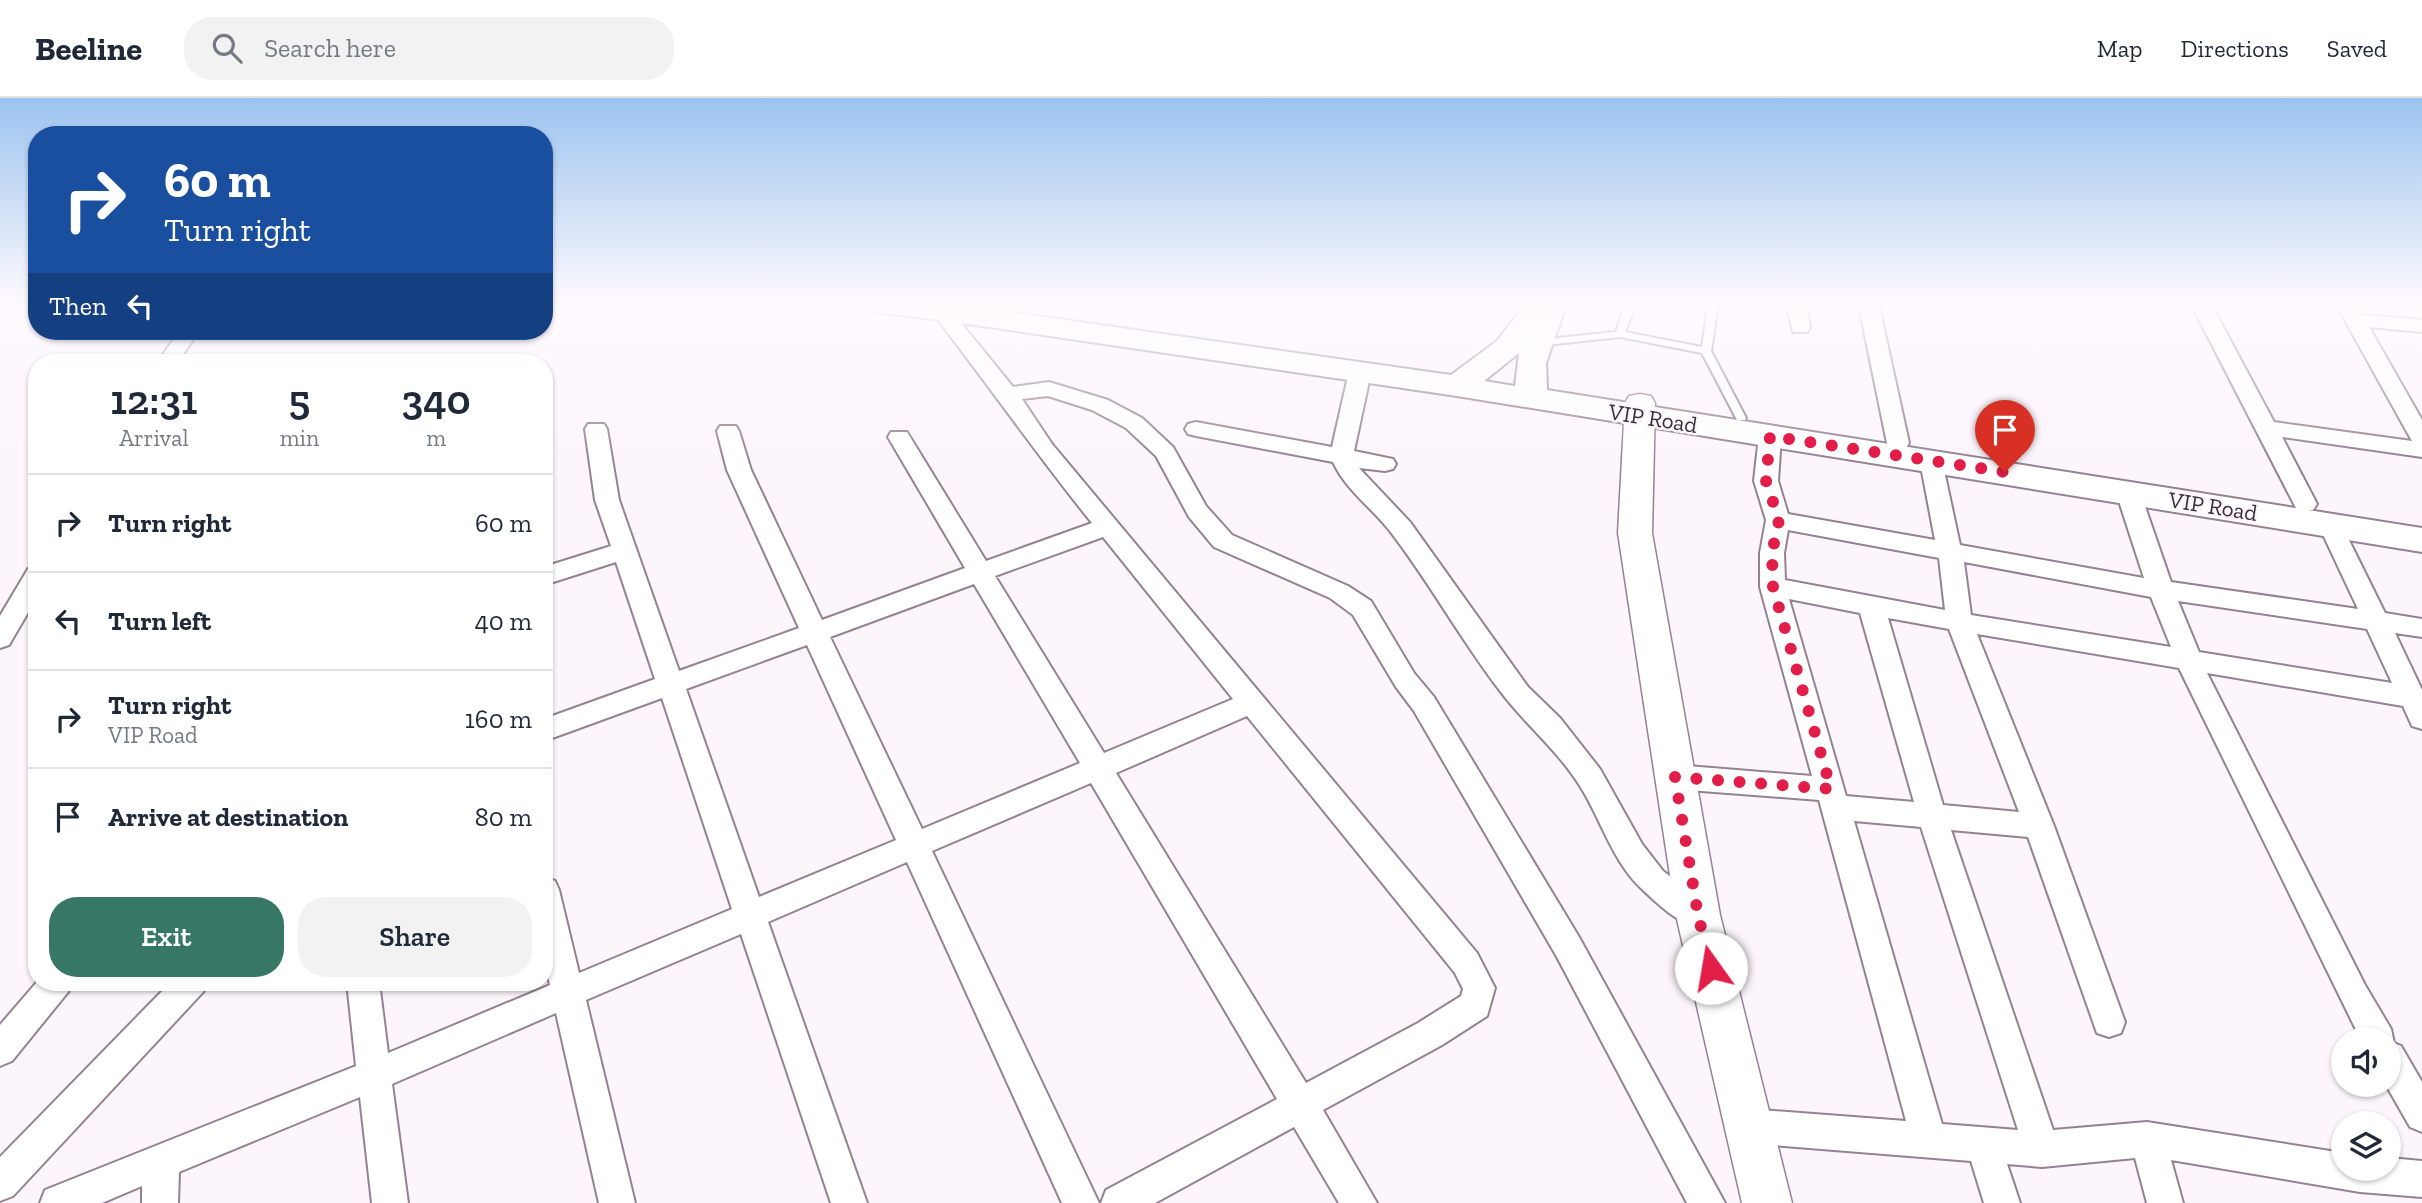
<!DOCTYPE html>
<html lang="en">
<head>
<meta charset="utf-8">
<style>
	body { margin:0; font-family:"Zilla Slab",serif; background:#f2f2f3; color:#1f2937; height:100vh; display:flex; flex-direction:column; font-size:26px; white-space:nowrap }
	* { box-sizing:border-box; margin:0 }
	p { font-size:23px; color:#747a83 }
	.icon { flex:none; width:38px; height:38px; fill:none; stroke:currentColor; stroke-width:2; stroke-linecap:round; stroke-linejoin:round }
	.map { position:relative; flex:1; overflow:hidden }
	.drawer { position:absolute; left:28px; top:256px; width:525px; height:637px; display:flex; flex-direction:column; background:#fff; border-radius:28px; box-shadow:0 2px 5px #0004 }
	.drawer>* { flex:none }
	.guide { position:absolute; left:28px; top:28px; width:525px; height:214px; border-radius:28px; box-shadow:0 2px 5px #0004; background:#1a4fa0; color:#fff; overflow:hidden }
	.fabs { position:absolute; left:2331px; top:929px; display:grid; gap:14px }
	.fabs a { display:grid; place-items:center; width:70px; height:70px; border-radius:50%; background:#fff; box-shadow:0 2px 5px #0004; font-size:35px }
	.pin { position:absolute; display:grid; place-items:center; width:60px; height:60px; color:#fff; margin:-72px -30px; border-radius:50% 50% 50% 0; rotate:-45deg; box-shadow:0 0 7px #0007 }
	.pin .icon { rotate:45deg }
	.me { position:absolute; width:77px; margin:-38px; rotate:347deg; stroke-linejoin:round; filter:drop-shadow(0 0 5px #0008) }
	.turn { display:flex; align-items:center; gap:24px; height:147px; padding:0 21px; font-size:32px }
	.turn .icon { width:91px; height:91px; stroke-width:2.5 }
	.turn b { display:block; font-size:49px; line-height:60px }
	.then { display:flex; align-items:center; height:66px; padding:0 21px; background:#0003; gap:14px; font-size:26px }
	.eta { display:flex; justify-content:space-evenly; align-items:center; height:119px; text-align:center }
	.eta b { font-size:42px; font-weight:600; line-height:49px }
	.cta { display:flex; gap:14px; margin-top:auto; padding:14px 21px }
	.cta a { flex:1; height:80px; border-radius:28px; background:#377766; color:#fff; font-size:28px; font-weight:600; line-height:80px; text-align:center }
	.cta a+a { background:#f2f2f3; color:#1f2937 }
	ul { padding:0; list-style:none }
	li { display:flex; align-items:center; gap:21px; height:98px; padding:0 21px; border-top:2px solid #e0e1e3 }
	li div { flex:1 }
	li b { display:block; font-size:26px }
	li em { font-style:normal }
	header { display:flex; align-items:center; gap:42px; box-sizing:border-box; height:98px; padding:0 35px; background:#fff; border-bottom:2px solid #e0e1e3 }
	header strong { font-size:33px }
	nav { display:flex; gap:38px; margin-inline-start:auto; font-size:24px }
	.search { width:490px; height:63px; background:#f2f2f3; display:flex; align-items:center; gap:18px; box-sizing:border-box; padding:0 24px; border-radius:28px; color:#747a83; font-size:26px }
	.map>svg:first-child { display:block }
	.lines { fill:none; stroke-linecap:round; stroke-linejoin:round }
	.lane-casing { stroke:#948292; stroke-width:4 }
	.street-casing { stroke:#948292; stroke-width:4 }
	.secondary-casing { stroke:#948292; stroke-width:3 }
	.primary-casing { stroke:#948292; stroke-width:4 }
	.lane { fill:#fff; fill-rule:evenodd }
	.street { fill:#fff; fill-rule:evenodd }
	.secondary { fill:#fff; fill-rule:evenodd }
	.primary { fill:#fff; fill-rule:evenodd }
	.route { stroke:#e11d48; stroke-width:12; stroke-dasharray:0 21.6 }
	.labels { text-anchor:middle; stroke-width:5; stroke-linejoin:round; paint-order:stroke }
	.street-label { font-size:23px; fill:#393238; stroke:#fdf5fc }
</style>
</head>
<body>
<header>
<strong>Beeline</strong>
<div class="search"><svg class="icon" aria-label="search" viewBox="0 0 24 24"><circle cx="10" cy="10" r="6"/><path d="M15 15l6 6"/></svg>Search here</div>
<nav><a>Map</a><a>Directions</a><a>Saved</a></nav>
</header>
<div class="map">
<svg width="2422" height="1105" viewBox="0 0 2422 1105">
	<rect width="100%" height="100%" fill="#fdf5fc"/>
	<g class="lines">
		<g class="lane-casing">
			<path id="lane" d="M 1625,208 L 1635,208 L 1625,234 L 1702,249 L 1708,208 L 1718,208 L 1711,253 L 1746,320 L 1745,322 L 1737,322 L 1736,320 L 1702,255 L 1620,239 L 1537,248 L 1532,245 L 1537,242 L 1616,234 Z"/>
		</g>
		<g class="street-casing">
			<g id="street">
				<path d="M 996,208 L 1016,208 L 1010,227 L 996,227 L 993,223 Z"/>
				<path d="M 1787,208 L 1807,208 L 1810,230 L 1807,234 L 1793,234 Z"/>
				<path d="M 1859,208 L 1879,208 L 1909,345 L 1906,350 L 1890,350 L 1887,345 Z"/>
				<path d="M 2192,208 L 2212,208 L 2274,324 L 2412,343 L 2337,208 L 2357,208 L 2362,217 L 2422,222 L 2422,234 L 2369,229 L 2422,322 L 2422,359 L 2282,339 L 2317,406 L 2313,412 L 2297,412 Z"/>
				<path d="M 934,209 L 948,209 L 1013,289 L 1049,284 L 1108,302 L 1142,320 L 1173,349 L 1206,408 L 1232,437 L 1348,488 L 1371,503 L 1414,575 L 1434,599 L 1579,839 L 1725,1105 L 1687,1105 L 1557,859 L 1414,613 L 1396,589 L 1353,517 L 1330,500 L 1214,449 L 1189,419 L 1156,358 L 1126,330 L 1092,312 L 1048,298 L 1022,301 L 1052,346 L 1477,855 L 1495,890 L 1487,918 L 1442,947 L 1323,1012 L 1377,1105 L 1339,1105 L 1294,1029 L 1155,1105 L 1101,1105 L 1106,1092 L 1277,1001 L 1091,685 L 932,753 L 1099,1105 L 1062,1105 L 907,764 L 768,824 L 867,1105 L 831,1105 L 741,836 L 586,902 L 635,1105 L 599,1105 L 556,915 L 392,986 L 408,1105 L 372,1105 L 360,999 L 179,1074 L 178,1105 L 142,1105 L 142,1088 L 102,1105 L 40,1105 L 45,1092 L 356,968 L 347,884 L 379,884 L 388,955 L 550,887 L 544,861 L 544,779 L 555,783 L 559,792 L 579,875 L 732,811 L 662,600 L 544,643 L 544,621 L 655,581 L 616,464 L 544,487 L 544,469 L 611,448 L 595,402 L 585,331 L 588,326 L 604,326 L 607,331 L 619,402 L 679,573 L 799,530 L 727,372 L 717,333 L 720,328 L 736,328 L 739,333 L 751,372 L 822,522 L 965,470 L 888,339 L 891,334 L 907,334 L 986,463 L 1092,425 C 1037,357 988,286 934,217 L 931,213 ZM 1103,439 L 1233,601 L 1104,655 L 995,478 ZM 974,486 L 1080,665 L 922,731 L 830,539 ZM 807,547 L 896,742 L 759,799 L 686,591 ZM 1247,618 L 1455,875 L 1463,891 L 1461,898 L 1418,925 L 1306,985 L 1116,675 Z"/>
				<path d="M 179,233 L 199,233 L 178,264 L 158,264 Z"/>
				<path d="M 1360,268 L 1371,274 L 1354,353 L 1393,361 L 1396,366 L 1393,371 L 1385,373 L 1359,370 L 1410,424 L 1528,589 L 1560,620 L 1600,671 L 1642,746 L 1663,773 L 1709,807 L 1713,817 L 1709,827 C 1687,835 1659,807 1643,792 C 1613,765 1601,721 1580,688 C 1560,656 1532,632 1508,603 C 1466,551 1434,491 1393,437 C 1375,412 1346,393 1333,364 L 1196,338 L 1188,336 L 1185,331 L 1188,326 L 1196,324 L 1332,349 L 1349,274 Z"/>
				<path d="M 1770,331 L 1778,333 L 1781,338 L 1778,383 L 1788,416 L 1935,442 L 1920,363 L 1923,358 L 1939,358 L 1942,363 L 1960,447 L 2144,480 L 2116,394 L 2120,389 L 2136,389 L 2140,394 L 2171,484 L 2358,511 L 2318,426 L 2322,420 L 2338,420 L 2385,515 L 2422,521 L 2422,539 L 2395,535 L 2422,592 L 2422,631 L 2412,628 L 2403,608 L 2207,575 L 2365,887 L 2391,931 L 2394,945 L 2401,948 L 2422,984 L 2422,1034 L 2410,1029 L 2386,987 L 2389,942 L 2361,942 L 2179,570 L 1977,536 L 2054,728 L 2125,924 L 2121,935 L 2109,939 L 2097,935 L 2028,739 L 1951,732 L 2053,1032 L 2147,1024 L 2343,1055 L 2343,1071 L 2389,1071 L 2389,1060 L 2422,1063 L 2422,1099 L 2360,1094 L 2171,1062 L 2183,1105 L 2147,1105 L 2135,1060 L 2042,1069 L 2007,1066 L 2020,1105 L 1984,1105 L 1971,1063 L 1748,1045 L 1736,1040 L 1731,1028 L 1736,1016 L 1748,1011 L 1906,1023 L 1819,702 L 1675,691 L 1665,687 L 1661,679 L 1665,671 L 1675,667 L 1812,678 L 1760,489 L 1760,455 L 1766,422 L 1754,383 L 1759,338 L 1762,333 ZM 1788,432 L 1939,460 L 1945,512 L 1785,482 L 1784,455 ZM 1964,464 L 2151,499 L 2171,549 L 1971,517 ZM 1789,501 L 1860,515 L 1914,704 L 1846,698 ZM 2178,503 L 2367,531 L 2392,585 L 2199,554 ZM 1888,520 L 1949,531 L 2019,714 L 1943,707 ZM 1854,723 L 1921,729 L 2018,1032 L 1942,1026 Z"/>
				<path d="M 37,468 L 37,499 L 9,547 L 0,550 L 0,518 L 28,471 Z"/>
				<path d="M 37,884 L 73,884 L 68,894 L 12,963 L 0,968 L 0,927 Z"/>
				<path d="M 171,884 L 208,884 L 203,894 L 13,1098 L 0,1103 L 0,1059 Z"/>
			</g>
		</g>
		<g class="secondary-casing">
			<path id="secondary" d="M 1640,296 L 1651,298 L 1655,305 L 1652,435 L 1720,817 L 1792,1105 L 1742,1105 L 1676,817 L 1618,435 L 1625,305 L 1629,298 Z"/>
		</g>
		<g class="primary-casing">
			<path id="primary" d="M 867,208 L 966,208 L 1451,277 L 1497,243 L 1524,208 L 1560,208 L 1564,213 L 1546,265 L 1547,292 L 2422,430 L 2422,454 L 1457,298 L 941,222 L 872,214 ZM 1519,255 L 1515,288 L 1484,283 Z"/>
		</g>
		<use href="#lane" class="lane"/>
		<use href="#street" class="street"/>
		<use href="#secondary" class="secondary"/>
		<use href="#primary" class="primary"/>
	</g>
	<linearGradient id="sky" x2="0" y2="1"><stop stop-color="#9cc3ef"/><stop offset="0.57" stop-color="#fefafe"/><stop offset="1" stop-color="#fefafe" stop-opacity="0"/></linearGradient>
	<rect width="2422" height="362" fill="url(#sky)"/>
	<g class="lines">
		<path class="route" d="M 1711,870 L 1698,817 L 1675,679 L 1831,691 L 1773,489 L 1772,455 L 1779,422 L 1766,383 L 1770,338 L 2005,374"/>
	</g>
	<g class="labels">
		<g class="street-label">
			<text transform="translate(1653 320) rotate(9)" y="8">VIP Road</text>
			<text transform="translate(2213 408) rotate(9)" y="8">VIP Road</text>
		</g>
	</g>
</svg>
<div class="fabs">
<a><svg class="icon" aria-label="sound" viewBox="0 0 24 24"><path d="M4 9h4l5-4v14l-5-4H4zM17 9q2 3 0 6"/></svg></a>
<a><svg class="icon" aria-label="layers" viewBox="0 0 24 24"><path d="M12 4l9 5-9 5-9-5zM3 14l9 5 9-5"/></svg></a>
</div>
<div class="pin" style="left:2005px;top:374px;background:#d93025"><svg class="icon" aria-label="arrive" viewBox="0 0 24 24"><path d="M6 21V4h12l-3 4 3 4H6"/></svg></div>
<svg class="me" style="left:1711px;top:870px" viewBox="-20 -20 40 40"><circle r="19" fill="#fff"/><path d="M0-13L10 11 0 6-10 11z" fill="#e11d48"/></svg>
<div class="guide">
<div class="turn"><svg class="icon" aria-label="right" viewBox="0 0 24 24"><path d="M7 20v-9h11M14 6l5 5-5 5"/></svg><div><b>60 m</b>Turn right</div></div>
<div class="then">Then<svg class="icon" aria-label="left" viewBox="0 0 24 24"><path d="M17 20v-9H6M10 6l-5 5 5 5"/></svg></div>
</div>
<section class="drawer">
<div class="eta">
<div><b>12:31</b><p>Arrival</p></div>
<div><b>5</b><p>min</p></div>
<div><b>340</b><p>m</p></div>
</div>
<ul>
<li><svg class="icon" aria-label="right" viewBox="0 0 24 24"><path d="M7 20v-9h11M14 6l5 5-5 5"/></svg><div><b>Turn right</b></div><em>60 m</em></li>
<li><svg class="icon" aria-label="left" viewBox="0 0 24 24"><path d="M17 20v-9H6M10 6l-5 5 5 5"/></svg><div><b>Turn left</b></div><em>40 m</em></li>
<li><svg class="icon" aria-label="right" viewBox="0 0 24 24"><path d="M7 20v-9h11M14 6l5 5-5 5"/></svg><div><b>Turn right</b><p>VIP Road</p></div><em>160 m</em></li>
<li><svg class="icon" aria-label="arrive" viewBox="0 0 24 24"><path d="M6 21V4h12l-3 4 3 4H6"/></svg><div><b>Arrive at destination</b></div><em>80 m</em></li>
</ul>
<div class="cta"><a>Exit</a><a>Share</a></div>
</section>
</div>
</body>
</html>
